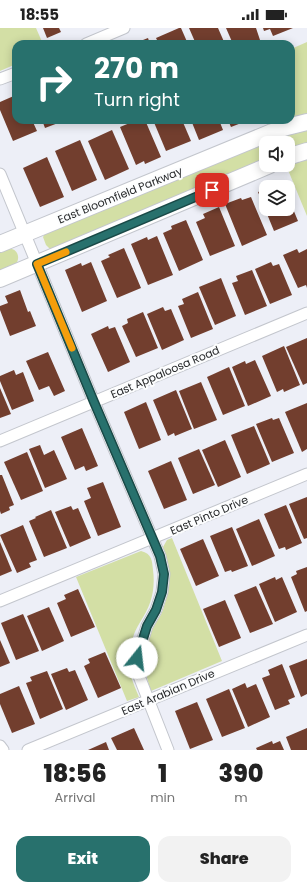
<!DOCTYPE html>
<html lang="en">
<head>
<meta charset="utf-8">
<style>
	body { margin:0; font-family:Poppins,sans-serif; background:#f2f2f2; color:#222; height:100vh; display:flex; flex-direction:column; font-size:15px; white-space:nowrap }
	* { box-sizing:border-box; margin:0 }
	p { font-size:13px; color:#767676 }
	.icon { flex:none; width:22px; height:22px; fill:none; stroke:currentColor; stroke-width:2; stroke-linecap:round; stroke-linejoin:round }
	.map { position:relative; height:722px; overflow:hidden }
	.details { display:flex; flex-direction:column; background:#fff; flex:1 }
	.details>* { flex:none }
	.guide { position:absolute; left:12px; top:12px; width:283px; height:84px; border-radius:12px; box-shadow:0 2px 10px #0003; background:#28716d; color:#fff; overflow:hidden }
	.buttons { position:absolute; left:259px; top:108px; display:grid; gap:8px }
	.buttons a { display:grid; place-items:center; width:36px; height:36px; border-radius:8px; background:#fff; box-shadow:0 2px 10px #0003; font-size:20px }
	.pin { position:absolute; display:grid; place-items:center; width:34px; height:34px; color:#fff; margin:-17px; border-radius:8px; box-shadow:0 2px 6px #0006 }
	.me { position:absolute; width:44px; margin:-22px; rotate:16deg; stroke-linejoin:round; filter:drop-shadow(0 0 3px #0008) }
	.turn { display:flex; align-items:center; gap:14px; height:84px; padding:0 16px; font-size:18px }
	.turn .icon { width:52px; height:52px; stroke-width:2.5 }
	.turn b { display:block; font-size:28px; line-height:34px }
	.eta { display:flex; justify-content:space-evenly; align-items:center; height:68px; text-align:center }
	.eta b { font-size:24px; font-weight:800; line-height:28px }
	.action { display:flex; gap:8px; margin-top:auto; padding:8px 16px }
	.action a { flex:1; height:46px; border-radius:12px; background:#28716d; color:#fff; font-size:16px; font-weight:800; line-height:46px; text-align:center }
	.action a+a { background:#f2f2f2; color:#222 }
	.status { display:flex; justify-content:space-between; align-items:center; height:28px; padding:0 20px; background:#fff; direction:ltr }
	.status svg { height:11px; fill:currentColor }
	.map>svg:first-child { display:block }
	.green { fill:#d3dfa5 }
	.building { fill:#723e2e }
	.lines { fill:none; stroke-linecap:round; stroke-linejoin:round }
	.street-casing { stroke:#c3c6cd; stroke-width:13 }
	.secondary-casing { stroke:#c3c6cd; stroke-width:18 }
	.street { stroke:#fff; stroke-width:11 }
	.secondary { stroke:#fff; stroke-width:16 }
	.route-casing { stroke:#1a4947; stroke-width:10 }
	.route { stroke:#28716d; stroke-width:7 }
	.slow { stroke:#f59e0b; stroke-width:7 }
	.labels { text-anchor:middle; stroke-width:4; stroke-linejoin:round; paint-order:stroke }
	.street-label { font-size:11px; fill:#27292b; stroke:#fcfdfe }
</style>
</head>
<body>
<div class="status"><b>18:55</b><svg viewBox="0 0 49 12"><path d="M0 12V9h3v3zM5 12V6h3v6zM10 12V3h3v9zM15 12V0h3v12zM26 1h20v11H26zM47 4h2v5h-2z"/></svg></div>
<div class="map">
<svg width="307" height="722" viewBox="0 0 307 722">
	<rect width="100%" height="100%" fill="#edeff7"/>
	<g class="green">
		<path d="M 0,0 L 36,0 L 43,16 L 16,16 L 16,36 L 0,43 Z"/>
		<path d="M 307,14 L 307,89 L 269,99 L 266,92 L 291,92 L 291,21 Z"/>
		<path d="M 307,100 L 307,119 L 288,125 L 288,115 L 266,115 L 266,134 L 56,220 L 50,221 L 46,217 L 43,209 L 47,202 L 290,103 Z"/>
		<path d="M 307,129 L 307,188 L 286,137 L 288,137 L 288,135 Z"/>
		<path d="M 6,220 C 6,220 12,221 12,221 C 19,223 20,232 15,237 C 12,240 4,242 0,243 L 0,223 Z"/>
		<path d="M 172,510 L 222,633 L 151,663 C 143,639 142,621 154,598 C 157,592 161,588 163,582 C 170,560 170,541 163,519 L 167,512 Z"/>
		<path d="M 141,523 C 152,526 152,532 153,542 C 155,556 153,571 146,584 C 140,595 134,602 132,614 C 129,625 129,638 131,648 C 133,655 136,662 139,669 L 127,673 L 76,549 Z"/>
	</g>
	<g class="building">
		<path d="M 43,0 L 59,0 L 61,4 L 47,10 Z"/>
		<path d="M 179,0 L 181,0 L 188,16 L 159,16 L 156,10 Z"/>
		<path d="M 189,0 L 218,0 L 225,16 L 196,16 Z"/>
		<path d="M 226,0 L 256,0 L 260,12 L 250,16 L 233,16 Z"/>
		<path d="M 263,0 L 293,0 L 273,8 L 270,1 L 264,3 Z"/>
		<path d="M 148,10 L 150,16 L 133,16 Z"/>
		<path d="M 16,67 L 16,92 L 32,92 L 37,103 L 13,113 L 0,82 L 0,74 Z"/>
		<path d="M 42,92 L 66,92 L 45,100 Z"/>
		<path d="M 137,92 L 145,92 L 161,129 L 145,136 L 144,133 L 136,137 L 120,99 Z"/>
		<path d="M 153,92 L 182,92 L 191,113 L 166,123 Z"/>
		<path d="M 191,92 L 219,92 L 223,102 L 199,112 Z"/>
		<path d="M 228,92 L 249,92 L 231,99 Z"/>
		<path d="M 112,102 L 129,141 L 105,152 L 88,113 Z"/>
		<path d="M 80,112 L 97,152 L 72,163 L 55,123 Z"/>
		<path d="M 47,129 L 64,169 L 40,179 L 23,140 Z"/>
		<path d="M 266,161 L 266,181 L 288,181 L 288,169 L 298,193 L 274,203 L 258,164 Z"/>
		<path d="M 251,169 L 267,207 L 242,218 L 225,176 L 241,170 L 242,172 Z"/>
		<path d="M 219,179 L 235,218 L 210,228 L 196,194 L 205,190 L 203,186 Z"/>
		<path d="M 186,192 L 203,232 L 179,243 L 163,205 L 172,201 L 171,198 Z"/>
		<path d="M 157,208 L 173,247 L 148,257 L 131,216 L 147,209 L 148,212 Z"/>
		<path d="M 124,220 L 141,260 L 117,270 L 101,233 L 110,229 L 108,227 Z"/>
		<path d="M 297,221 L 299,225 L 307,221 L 307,260 L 306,257 L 298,260 L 283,227 Z"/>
		<path d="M 91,234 L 107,273 L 82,284 L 65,242 L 81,235 L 82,238 Z"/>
		<path d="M 271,234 L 273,238 L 279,236 L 292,267 L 270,276 L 255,241 Z"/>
		<path d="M 252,242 L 267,278 L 245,287 L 232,255 L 238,253 L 236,248 Z"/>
		<path d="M 221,250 L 236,288 L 215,297 L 199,259 Z"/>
		<path d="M 20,262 L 28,284 L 30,283 L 36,298 L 10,308 L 0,282 L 0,278 L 8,275 L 5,268 Z"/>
		<path d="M 198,264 L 213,301 L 191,310 L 178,278 L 184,276 L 182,271 Z"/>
		<path d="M 163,279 L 165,283 L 171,281 L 184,312 L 162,322 L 147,286 Z"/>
		<path d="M 143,284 L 158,320 L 136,329 L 122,298 L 128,295 L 127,291 Z"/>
		<path d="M 108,298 L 109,301 L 115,299 L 130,334 L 108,344 L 91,306 Z"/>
		<path d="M 307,310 L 307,355 L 303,357 L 286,319 Z"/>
		<path d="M 284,318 L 300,357 L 284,364 L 283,361 L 277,364 L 262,328 Z"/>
		<path d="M 48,324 L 65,363 L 54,368 L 49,358 L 39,362 L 26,333 Z"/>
		<path d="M 255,332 L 271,368 L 248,378 L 232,339 L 245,333 L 246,336 Z"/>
		<path d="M 229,339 L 245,378 L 223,387 L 207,349 Z"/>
		<path d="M 14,342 L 16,347 L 23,344 L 34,373 L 12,382 L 0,353 L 0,348 Z"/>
		<path d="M 201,354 L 217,392 L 194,401 L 179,363 Z"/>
		<path d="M 0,360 L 11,386 L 0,390 Z"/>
		<path d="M 176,362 L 192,401 L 175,408 L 174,405 L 168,408 L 153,372 Z"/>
		<path d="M 146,374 L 161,412 L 139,421 L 124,384 Z"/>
		<path d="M 307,375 L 307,421 L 302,424 L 285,384 Z"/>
		<path d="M 272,390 L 273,392 L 279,390 L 294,425 L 272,434 L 256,396 Z"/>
		<path d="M 254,398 L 270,436 L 247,446 L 231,407 Z"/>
		<path d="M 82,400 L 98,438 L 86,443 L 84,438 L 75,442 L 61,409 Z"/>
		<path d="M 225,412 L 241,449 L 218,459 L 202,422 Z"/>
		<path d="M 40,417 L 44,427 L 54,422 L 67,451 L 45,460 L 29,421 Z"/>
		<path d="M 199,421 L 215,457 L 193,466 L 178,430 Z"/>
		<path d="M 27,424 L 43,463 L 21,472 L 4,434 Z"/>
		<path d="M 171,433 L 187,472 L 164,481 L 148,443 Z"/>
		<path d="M 0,447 L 2,447 L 14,477 L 9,479 L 10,482 L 1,486 L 0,483 Z"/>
		<path d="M 103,454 L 121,499 L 98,508 L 84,473 L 91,470 L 87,460 Z"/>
		<path d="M 307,469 L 307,510 L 304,511 L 289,476 Z"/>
		<path d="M 286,477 L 302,515 L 286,522 L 285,519 L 279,521 L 264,486 Z"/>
		<path d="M 71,478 L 73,482 L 78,480 L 91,510 L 70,519 L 55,484 Z"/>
		<path d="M 51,482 L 67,520 L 44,529 L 29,493 L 36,490 L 35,489 Z"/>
		<path d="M 259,491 L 275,528 L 252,538 L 236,501 Z"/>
		<path d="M 23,497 L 37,532 L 29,535 L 31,539 L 17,545 L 0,507 Z"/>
		<path d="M 232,499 L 248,538 L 232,544 L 231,542 L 225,544 L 210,508 Z"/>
		<path d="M 203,511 L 219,548 L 196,558 L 180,521 Z"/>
		<path d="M 0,514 L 12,543 L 0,548 Z"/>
		<path d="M 307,539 L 307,583 L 305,584 L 291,549 L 297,546 L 296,543 Z"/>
		<path d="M 275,549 L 276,552 L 282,549 L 297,584 L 275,594 L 259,556 Z"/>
		<path d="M 256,558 L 273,596 L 250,605 L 234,567 Z"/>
		<path d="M 78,561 L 95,599 L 71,609 L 57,575 L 66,571 L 64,567 Z"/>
		<path d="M 225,572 L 241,610 L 219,619 L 203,581 Z"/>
		<path d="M 49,579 L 64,613 L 42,623 L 27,588 Z"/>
		<path d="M 23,586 L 39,623 L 16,632 L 1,595 Z"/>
		<path d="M 0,612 L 10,635 L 0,639 Z"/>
		<path d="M 105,624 L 121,660 L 98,670 L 84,638 L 90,635 L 88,631 Z"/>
		<path d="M 307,631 L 307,666 L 301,669 L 289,638 Z"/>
		<path d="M 282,636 L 295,669 L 288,672 L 290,676 L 275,682 L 262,650 L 270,647 L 268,642 Z"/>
		<path d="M 67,640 L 69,644 L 75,642 L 88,672 L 66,682 L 51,646 Z"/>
		<path d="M 47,643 L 63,681 L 40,691 L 26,655 L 32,653 L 30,649 Z"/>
		<path d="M 245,655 L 247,660 L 256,656 L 270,689 L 248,699 L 232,661 Z"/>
		<path d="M 19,658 L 35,696 L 12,705 L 0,676 L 0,666 Z"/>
		<path d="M 229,661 L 245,700 L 222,709 L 206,671 Z"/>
		<path d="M 197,674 L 213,712 L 190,721 L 175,683 Z"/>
		<path d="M 134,700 L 144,722 L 117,722 L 111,710 Z"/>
		<path d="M 307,700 L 307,722 L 291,722 L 286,709 Z"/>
		<path d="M 272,713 L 273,716 L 280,713 L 284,722 L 257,722 L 256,720 Z"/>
		<path d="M 106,714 L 109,722 L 88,722 Z"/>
	</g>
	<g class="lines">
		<g class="street-casing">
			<g id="street">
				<path d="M 86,16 L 124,0"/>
				<path d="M 0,51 L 16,45"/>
				<path d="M 0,146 L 94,374 L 160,528 L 164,546 L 162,564 L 156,582 L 147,598 L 137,630 L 139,648 L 168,722"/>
				<path d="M 0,413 L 307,285"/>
				<path d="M 0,573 L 307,446"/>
				<path d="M 0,718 L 3,722"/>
				<path d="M 28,722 L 307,607"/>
			</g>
		</g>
		<g class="secondary-casing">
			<g id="secondary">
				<path d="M 288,129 L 297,126 L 307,123"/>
				<path d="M 0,216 L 272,104 L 287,99 L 307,94"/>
				<path d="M 0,251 L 270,137"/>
			</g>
		</g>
		<use href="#street" class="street"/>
		<use href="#secondary" class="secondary"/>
	</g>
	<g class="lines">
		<g class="route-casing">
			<path id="route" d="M 137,630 L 147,598 L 156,582 L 162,564 L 164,546 L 160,528 L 94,374 L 37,236 L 212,162"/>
		</g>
		<use href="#route" class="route"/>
		<path class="slow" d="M 66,224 L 37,236 L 72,320"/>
	</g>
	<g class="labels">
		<g class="street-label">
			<text transform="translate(120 167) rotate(-22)" y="4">East Bloomfield Parkway</text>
			<text transform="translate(165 344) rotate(-23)" y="4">East Appaloosa Road</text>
			<text transform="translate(209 487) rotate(-23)" y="4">East Pinto Drive</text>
			<text transform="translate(168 664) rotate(-23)" y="4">East Arabian Drive</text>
		</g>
	</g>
</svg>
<div class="buttons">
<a><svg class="icon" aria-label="sound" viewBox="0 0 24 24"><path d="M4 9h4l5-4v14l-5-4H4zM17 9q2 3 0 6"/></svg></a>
<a><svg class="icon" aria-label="layers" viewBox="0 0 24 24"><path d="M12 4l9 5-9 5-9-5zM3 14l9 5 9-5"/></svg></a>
</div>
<div class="pin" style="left:212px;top:162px;background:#d93025"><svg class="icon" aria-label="arrive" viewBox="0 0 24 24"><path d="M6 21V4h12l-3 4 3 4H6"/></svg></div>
<svg class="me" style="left:137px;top:630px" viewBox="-20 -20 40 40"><circle r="19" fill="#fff"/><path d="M0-13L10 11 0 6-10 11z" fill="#28716d"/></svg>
<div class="guide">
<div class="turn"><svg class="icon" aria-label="right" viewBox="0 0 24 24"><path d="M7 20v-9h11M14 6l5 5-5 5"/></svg><div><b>270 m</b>Turn right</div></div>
</div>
</div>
<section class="details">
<div class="eta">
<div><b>18:56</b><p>Arrival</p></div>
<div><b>1</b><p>min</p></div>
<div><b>390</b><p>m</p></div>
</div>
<div class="action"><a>Exit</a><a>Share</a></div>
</section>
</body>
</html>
